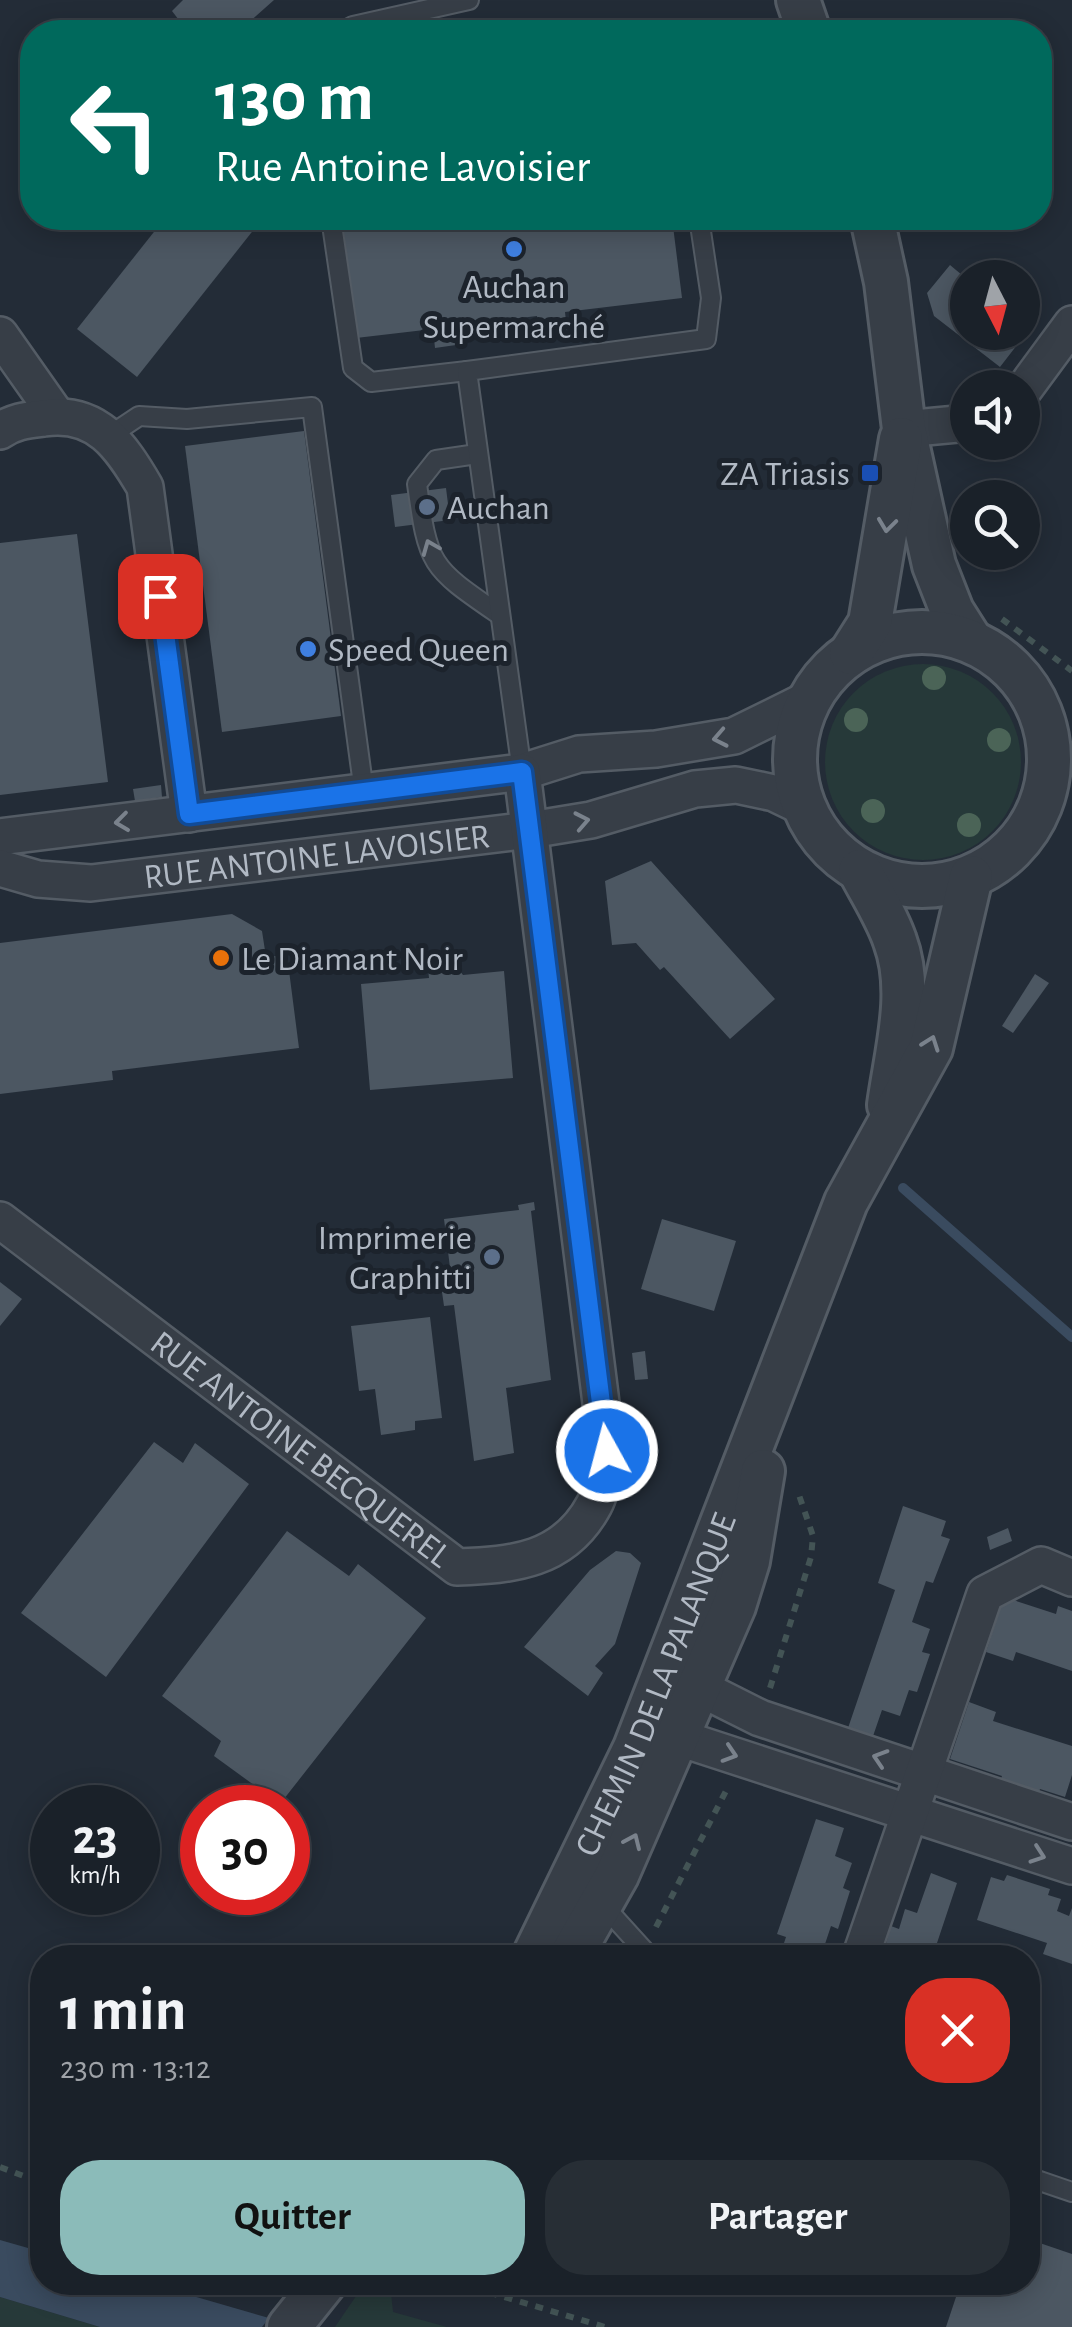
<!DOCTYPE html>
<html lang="fr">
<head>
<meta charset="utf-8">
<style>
	body { margin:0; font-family:"Alegreya Sans",sans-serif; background:#272e35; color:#f1f3f6; height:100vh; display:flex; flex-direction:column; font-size:38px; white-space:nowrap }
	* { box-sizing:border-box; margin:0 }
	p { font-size:32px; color:#9fa3a8 }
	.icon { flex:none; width:55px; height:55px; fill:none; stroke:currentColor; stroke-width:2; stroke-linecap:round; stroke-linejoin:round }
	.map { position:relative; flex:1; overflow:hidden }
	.side { position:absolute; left:30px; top:1945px; width:1010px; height:350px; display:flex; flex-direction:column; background:#1a2129; border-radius:40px; box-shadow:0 5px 25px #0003,0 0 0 2px #383e46 }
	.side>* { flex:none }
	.top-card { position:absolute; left:20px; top:20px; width:1032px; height:210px; border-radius:40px; box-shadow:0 5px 25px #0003,0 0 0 2px #383e46; background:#00695c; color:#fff; overflow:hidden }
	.needle { width:65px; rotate:174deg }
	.tools { position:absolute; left:950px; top:260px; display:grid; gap:20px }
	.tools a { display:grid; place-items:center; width:90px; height:90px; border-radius:50%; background:#1a2129; box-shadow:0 5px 25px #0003,0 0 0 2px #383e46; font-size:50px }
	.speed { position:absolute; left:30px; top:1785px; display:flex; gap:20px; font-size:50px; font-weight:700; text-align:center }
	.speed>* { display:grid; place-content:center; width:130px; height:130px; border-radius:50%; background:#1a2129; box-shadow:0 5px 25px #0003,0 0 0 2px #383e46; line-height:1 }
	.speed small { font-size:25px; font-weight:400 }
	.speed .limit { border:15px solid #d22; background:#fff; color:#111 }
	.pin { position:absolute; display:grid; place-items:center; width:85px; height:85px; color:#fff; margin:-42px; border-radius:20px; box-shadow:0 5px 15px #0006 }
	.me { position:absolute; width:110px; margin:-55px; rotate:353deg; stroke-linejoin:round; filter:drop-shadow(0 0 8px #0008) }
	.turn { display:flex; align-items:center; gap:35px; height:210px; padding:0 30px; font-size:45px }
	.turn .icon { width:130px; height:130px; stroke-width:2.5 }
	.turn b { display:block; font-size:70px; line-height:85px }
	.round { display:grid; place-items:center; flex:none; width:105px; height:105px; border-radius:40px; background:#272e35 }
	.headline { display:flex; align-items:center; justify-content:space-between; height:170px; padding:0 30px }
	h1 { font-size:60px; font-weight:700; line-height:75px }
	.primary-button { display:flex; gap:20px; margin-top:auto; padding:20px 30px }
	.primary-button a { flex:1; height:115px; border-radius:40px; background:#8bbbb9; color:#111; font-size:40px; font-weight:700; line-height:115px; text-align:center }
	.primary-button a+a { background:#272e35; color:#f1f3f6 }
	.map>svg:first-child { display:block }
	.green { fill:#263939 }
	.water { fill:#3a4b5f }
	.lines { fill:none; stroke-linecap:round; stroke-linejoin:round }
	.stream { stroke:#3a4b5f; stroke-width:10 }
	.building { fill:#4c5762 }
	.service-casing { stroke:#545c65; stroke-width:22 }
	.minor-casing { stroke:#545c65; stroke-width:40 }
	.tertiary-casing { stroke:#545c65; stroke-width:48 }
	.path { stroke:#435455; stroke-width:6; stroke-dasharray:8 8; stroke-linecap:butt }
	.service { stroke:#373e47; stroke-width:18 }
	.minor { stroke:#373e47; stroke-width:35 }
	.tertiary { stroke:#373e47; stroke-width:42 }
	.tree { fill:#4b6457 }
	.oneway { stroke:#7a828c }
	.route-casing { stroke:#114b97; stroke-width:25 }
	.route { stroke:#1a73e8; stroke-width:18 }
	.shop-dot { fill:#3f7fe0; stroke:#1c232c; stroke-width:4 }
	.transit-dot { fill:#1a4fb4; stroke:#1c232c; stroke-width:4 }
	.service-dot { fill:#5c6f8a; stroke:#1c232c; stroke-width:4 }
	.food-dot { fill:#e8710a; stroke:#1c232c; stroke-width:4 }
	.labels { text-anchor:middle; stroke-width:10; stroke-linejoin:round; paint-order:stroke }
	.poi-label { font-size:35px; fill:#b1b9c4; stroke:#1c232c; text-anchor:start }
	.street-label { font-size:35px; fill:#b1b9c4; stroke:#1c232c }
</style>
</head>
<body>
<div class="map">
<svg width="1072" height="2327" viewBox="0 0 1072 2327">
	<rect width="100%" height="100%" fill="#232c37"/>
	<g class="green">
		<circle cx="923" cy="762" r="98"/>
		<path d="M 365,2283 L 390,2283 L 393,2312 L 447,2327 L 335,2327 Z"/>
		<path d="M 0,2297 L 100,2327 L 0,2327 Z"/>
	</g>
	<path class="water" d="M 0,2240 L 42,2252 L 42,2282 L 148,2283 L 269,2318 L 262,2327 L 100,2327 L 0,2297 Z"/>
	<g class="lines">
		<path class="stream" d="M 903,1188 L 1072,1337"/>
	</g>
	<g class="building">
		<path d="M 183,0 L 274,0 L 238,32 L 188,32 L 172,11 Z"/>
		<path d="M 165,218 L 263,218 L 137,377 L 77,329 Z"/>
		<path d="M 341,218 L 672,218 L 682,298 L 565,312 L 567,330 L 539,334 L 537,316 L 461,325 L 463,344 L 435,348 L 433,329 L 356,338 Z"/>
		<path d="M 950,265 L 968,280 L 968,332 L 1024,336 L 1000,367 L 934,316 L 927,293 Z"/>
		<path d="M 304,431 L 341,716 L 222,732 L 185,446 Z"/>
		<path d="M 446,488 L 450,520 L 395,527 L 391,495 Z"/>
		<path d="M 77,534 L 108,782 L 0,795 L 0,543 Z"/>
		<path d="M 161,785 L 162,797 L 135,801 L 133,789 Z"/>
		<path d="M 651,861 L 775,999 L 730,1039 L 664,967 L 660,970 L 636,943 L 612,945 L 605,881 Z"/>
		<path d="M 232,914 L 262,931 L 266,957 L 287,955 L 299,1048 L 112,1071 L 113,1080 L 0,1094 L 0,943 Z"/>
		<path d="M 427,958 L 452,961 L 463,975 L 504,971 L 513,1078 L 370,1090 L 361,984 L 429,978 Z"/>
		<path d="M 1035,974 L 1049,983 L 1013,1033 L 1002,1026 Z"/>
		<path d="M 534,1202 L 535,1210 L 531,1211 L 551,1380 L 506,1388 L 514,1453 L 474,1461 L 454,1305 L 444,1306 L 441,1285 L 452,1284 L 444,1219 L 519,1210 L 518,1205 Z"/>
		<path d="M 662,1219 L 736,1241 L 714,1311 L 641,1289 Z"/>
		<path d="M 0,1282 L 22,1299 L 0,1326 Z"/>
		<path d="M 430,1317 L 442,1418 L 415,1421 L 415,1430 L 381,1435 L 375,1389 L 359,1391 L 351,1326 Z"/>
		<path d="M 645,1351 L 648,1379 L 635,1380 L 632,1353 Z"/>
		<path d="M 154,1442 L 183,1463 L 195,1443 L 249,1484 L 106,1677 L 21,1613 Z"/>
		<path d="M 903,1506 L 946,1521 L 941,1536 L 950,1539 L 933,1583 L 926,1581 L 912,1622 L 930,1629 L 922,1652 L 930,1654 L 917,1692 L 909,1690 L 900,1716 L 882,1710 L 872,1739 L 847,1731 L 895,1590 L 878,1583 Z"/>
		<path d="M 1008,1528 L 1012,1541 L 990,1550 L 987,1537 Z"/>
		<path d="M 287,1531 L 349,1576 L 358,1564 L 426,1618 L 280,1804 L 214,1756 L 221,1741 L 162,1696 Z"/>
		<path d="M 616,1551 L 630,1553 L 641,1563 L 615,1644 L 595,1666 L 603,1673 L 588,1696 L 524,1647 L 590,1570 Z"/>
		<path d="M 1004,1597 L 1056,1614 L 1058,1606 L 1072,1611 L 1072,1671 L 1016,1652 L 1013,1661 L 986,1652 Z"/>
		<path d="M 969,1702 L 996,1712 L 993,1721 L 1072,1746 L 1072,1775 L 1065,1797 L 1040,1789 L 1038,1795 L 1000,1782 L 1002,1776 L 950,1759 Z"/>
		<path d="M 816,1819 L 844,1828 L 835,1856 L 852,1863 L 843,1888 L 850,1891 L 838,1929 L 831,1926 L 823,1950 L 815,1948 L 811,1958 L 779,1958 L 786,1937 L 777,1934 Z"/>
		<path d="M 931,1873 L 957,1883 L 932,1958 L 882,1958 L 891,1926 L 899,1929 L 905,1909 L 917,1913 Z"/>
		<path d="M 1007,1875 L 1050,1889 L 1048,1895 L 1061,1899 L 1057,1911 L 1069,1916 L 1072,1908 L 1072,1964 L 1043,1954 L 1047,1943 L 977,1920 L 991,1877 L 1004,1881 Z"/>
		<path d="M 1028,2239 L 1072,2254 L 1072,2327 L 946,2327 L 961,2282 L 1028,2282 Z"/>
	</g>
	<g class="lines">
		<g class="service-casing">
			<g id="service">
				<path d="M 342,32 L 353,26 L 469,0"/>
				<path d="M 331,218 L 353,368 L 371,382 L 467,371"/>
				<path d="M 109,436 L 139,416 L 187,419 L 312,407 L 364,792"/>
				<path d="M 477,454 L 436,460 L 417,484 C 428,565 430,567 497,613"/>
				<path d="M 522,772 L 467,371 L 706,339 L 711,298 L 699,218"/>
				<path d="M 597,1910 L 612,1915 L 651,1958"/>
				<path d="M 1028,2177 L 1072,2192"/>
			</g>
		</g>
		<g class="minor-casing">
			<g id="minor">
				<path d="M 0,335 L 57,416"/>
				<path d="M 1022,392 L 1072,324"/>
				<path d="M 904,429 L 968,423"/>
				<path d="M 0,431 C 14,421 27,420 44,418 C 97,410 121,446 145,487 L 189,814"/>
				<path d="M 0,837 L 522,772 L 579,754 L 656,749 L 734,736 L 809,699"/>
				<path id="s1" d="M 0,868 L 38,879 L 91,883 L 530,830 L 591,820 L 695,789 L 736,785 L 774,793 L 803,807"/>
				<path id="s2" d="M 0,1220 L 457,1567 C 513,1565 564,1561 594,1505 C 602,1491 603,1468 607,1451 L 522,772"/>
				<path d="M 1072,1822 L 760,1718 L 700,1688 L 655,1698 L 680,1735 L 695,1743 L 1072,1866"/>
				<path d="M 860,1958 L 985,1594 L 1041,1565 L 1072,1578"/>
			</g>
		</g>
		<g class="tertiary-casing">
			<g id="tertiary">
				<path d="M 798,0 L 809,32"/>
				<path d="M 872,218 L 886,282 L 904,429 L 934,565 L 952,611 L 971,641"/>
				<circle cx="922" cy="759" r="127"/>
				<path d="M 851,653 L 870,623 L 901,439"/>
				<path d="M 860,871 C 872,894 887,917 895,941 C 914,992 896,1053 889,1105"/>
				<path id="s3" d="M 533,1958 L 635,1748 L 846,1202 L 931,1048 L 971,877"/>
				<path d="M 570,1958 L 617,1875 L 734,1606 L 748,1561 L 763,1471"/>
				<path d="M 289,2327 L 325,2282"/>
			</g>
		</g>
		<g class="path">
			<path d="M 1002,619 L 1072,671"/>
			<path d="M 770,1688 L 811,1557 L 813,1536 L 799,1495"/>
			<path d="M 656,1927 L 728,1787"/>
			<path d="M 0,2167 L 42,2183"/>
			<path d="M 477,2282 L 491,2293 L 605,2327"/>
		</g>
		<use href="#service" class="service"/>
		<use href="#minor" class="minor"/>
		<use href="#tertiary" class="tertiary"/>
	</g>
	<g class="tree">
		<circle cx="934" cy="678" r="12"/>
		<circle cx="856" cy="720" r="12"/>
		<circle cx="999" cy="740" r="12"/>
		<circle cx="873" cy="811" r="12"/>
		<circle cx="969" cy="825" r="12"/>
	</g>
	<defs><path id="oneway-chevron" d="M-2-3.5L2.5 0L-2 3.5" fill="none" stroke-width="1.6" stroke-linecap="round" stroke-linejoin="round" transform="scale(2.5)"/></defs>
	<g class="oneway">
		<use href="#oneway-chevron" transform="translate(887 525) rotate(97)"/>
		<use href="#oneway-chevron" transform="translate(430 547) rotate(-112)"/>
		<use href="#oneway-chevron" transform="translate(720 738) rotate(169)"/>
		<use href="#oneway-chevron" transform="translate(582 821) rotate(-11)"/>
		<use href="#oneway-chevron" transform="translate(122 822) rotate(173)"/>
		<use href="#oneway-chevron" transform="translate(931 1043) rotate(-70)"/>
		<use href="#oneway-chevron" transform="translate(730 1754) rotate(18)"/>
		<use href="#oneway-chevron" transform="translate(880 1758) rotate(-162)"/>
		<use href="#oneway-chevron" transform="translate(633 1841) rotate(-66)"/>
		<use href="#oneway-chevron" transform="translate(1038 1855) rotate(19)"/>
	</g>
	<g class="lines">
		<g class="route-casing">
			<path id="route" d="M 160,596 L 189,814 L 522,772 L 607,1451"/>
		</g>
		<use href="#route" class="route"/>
	</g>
	<g class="shop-dot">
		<circle cx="514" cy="249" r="10"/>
		<circle cx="308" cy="649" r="10"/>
	</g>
	<rect class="transit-dot" x="860" y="463" width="20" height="20" rx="5"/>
	<g class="service-dot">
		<circle cx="427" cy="507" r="10"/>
		<circle cx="492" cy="1257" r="10"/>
	</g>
	<circle class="food-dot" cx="221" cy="958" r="10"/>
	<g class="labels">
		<g class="poi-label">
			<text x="514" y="298" text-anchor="middle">Auchan<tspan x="514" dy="40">Supermarché</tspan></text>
			<text x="850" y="485" text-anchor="end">ZA Triasis</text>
			<text x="447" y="519">Auchan</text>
			<text x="328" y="661">Speed Queen</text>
			<text x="241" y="970">Le Diamant Noir</text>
			<text x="472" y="1249" text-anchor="end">Imprimerie<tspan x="472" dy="40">Graphitti</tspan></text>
		</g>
		<g class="street-label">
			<text dy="12" stroke="none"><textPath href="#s1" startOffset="320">RUE ANTOINE LAVOISIER</textPath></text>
			<text dy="12" stroke="none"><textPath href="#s2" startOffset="378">RUE ANTOINE BECQUEREL</textPath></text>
			<text dy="12" stroke="none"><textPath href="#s3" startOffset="300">CHEMIN DE LA PALANQUE</textPath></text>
		</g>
	</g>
</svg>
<div class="tools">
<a><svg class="needle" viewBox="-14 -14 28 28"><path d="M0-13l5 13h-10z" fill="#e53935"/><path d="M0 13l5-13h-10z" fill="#9fa3a8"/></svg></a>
<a><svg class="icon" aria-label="sound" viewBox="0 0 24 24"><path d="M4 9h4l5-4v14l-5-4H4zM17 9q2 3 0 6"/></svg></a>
<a><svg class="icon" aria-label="search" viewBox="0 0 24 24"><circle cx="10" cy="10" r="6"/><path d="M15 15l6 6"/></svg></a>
</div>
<div class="speed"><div>23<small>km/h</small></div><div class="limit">30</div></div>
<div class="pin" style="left:160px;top:596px;background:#d93025"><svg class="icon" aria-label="arrive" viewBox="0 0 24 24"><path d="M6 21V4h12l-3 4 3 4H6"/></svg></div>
<svg class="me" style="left:607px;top:1451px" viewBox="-20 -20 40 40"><circle r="17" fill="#1a73e8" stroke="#fff" stroke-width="3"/><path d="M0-11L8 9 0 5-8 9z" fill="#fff"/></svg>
<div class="top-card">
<div class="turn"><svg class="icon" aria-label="left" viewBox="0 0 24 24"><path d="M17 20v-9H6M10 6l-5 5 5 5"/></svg><div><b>130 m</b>Rue Antoine Lavoisier</div></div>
</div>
<section class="side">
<div class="headline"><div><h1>1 min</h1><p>230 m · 13:12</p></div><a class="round" style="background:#d93025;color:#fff"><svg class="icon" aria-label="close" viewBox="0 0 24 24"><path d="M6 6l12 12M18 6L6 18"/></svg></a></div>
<div class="primary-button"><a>Quitter</a><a>Partager</a></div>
</section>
</div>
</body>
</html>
